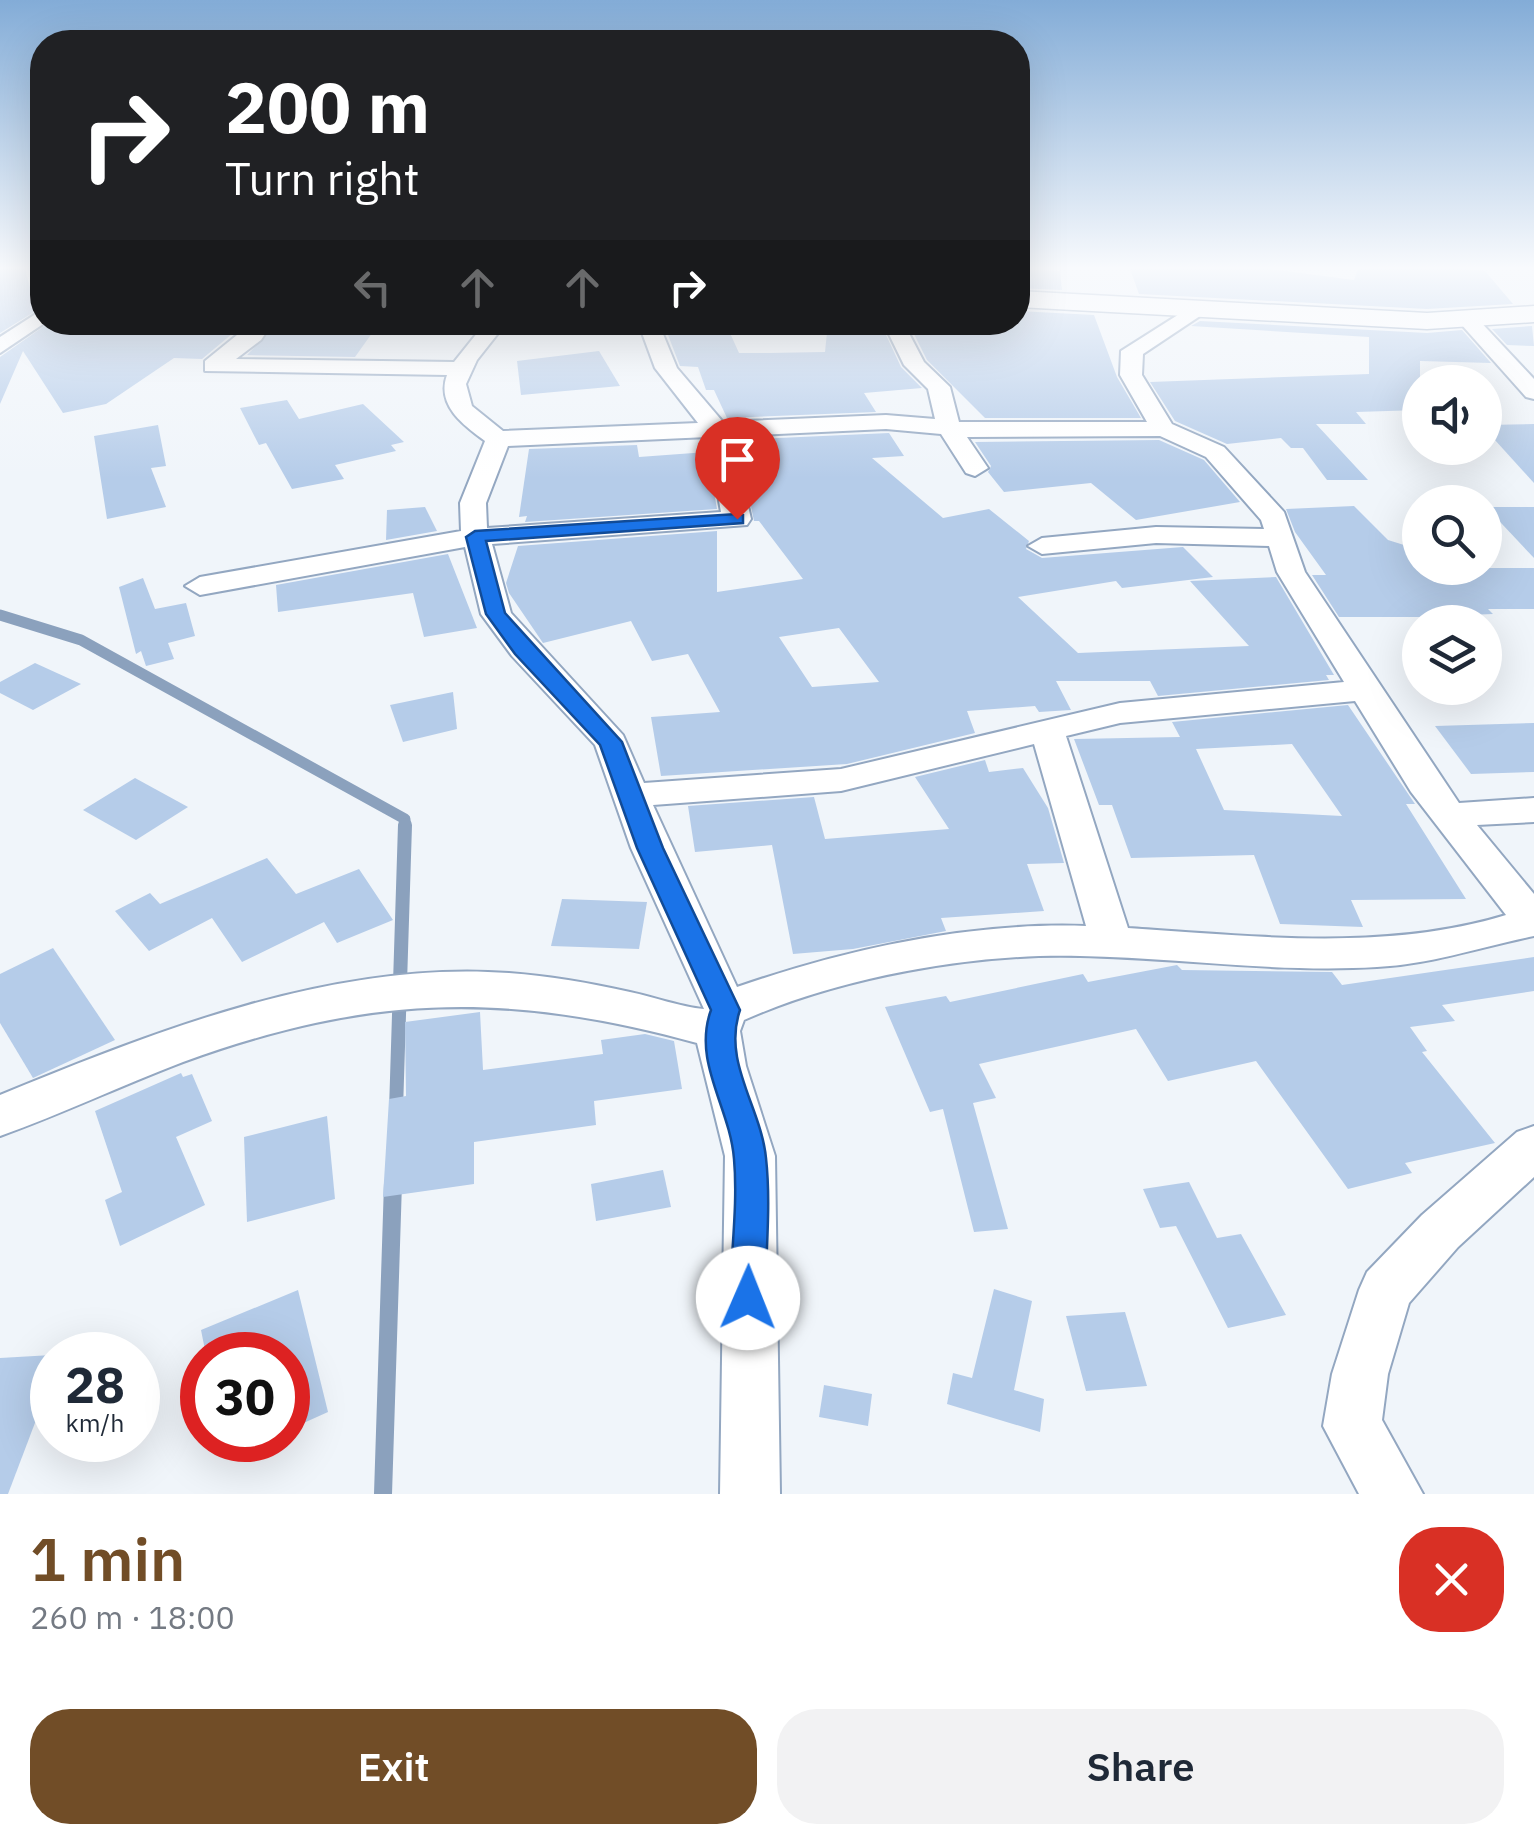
<!DOCTYPE html>
<html lang="en">
<head>
<meta charset="utf-8">
<style>
	body { margin:0; font-family:"IBM Plex Sans",sans-serif; background:#f2f2f3; color:#1f2937; height:100vh; display:flex; flex-direction:column; font-size:38px; white-space:nowrap }
	* { box-sizing:border-box; margin:0 }
	p { font-size:32px; color:#747a83 }
	.icon { flex:none; width:55px; height:55px; fill:none; stroke:currentColor; stroke-width:2; stroke-linecap:round; stroke-linejoin:round }
	.map { position:relative; height:1494px; overflow:hidden }
	.side { display:flex; flex-direction:column; background:#fff; flex:1 }
	.side>* { flex:none }
	.top-card { position:absolute; left:30px; top:30px; width:1000px; height:305px; border-radius:40px; box-shadow:0 10px 40px #0002; background:#202124; color:#fff; overflow:hidden }
	.buttons { position:absolute; left:1402px; top:365px; display:grid; gap:20px }
	.buttons a { display:grid; place-items:center; width:100px; height:100px; border-radius:50%; background:#fff; box-shadow:0 10px 40px #0002; font-size:50px }
	.speed { position:absolute; left:30px; top:1332px; display:flex; gap:20px; font-size:50px; font-weight:700; text-align:center }
	.speed>* { display:grid; place-content:center; width:130px; height:130px; border-radius:50%; background:#fff; box-shadow:0 10px 40px #0002; line-height:1 }
	.speed small { font-size:25px; font-weight:400 }
	.speed .limit { border:15px solid #d22; background:#fff; color:#111 }
	.pin { position:absolute; display:grid; place-items:center; width:85px; height:85px; color:#fff; margin:-102px -42px; border-radius:50% 50% 50% 0; rotate:-45deg; box-shadow:0 0 10px #0007 }
	.pin .icon { rotate:45deg }
	.me { position:absolute; width:110px; margin:-55px; rotate:1deg; stroke-linejoin:round; filter:drop-shadow(0 0 8px #0008) }
	.turn { display:flex; align-items:center; gap:35px; height:210px; padding:0 30px; font-size:45px }
	.turn .icon { width:130px; height:130px; stroke-width:2.5 }
	.turn b { display:block; font-size:70px; line-height:85px }
	.lanes { display:flex; align-items:center; height:95px; padding:0 30px; background:#0003; justify-content:center; gap:50px; direction:ltr }
	.lanes .off { opacity:.35 }
	.round { display:grid; place-items:center; flex:none; width:105px; height:105px; border-radius:40px; background:#f2f2f3 }
	.headline { display:flex; align-items:center; justify-content:space-between; height:170px; padding:0 30px }
	h1 { font-size:60px; font-weight:600; line-height:75px; color:#714d27 }
	.cta { display:flex; gap:20px; margin-top:auto; padding:20px 30px }
	.cta a { flex:1; height:115px; border-radius:40px; background:#714d27; color:#fff; font-size:40px; font-weight:600; line-height:115px; text-align:center }
	.cta a+a { background:#f2f2f3; color:#1f2937 }
	.map>svg:first-child { display:block }
	.lines { fill:none; stroke-linecap:round; stroke-linejoin:round }
	.stream-far2 { stroke:#8ba1bd; stroke-width:11 }
	.stream-far1 { stroke:#8ba1bd; stroke-width:14 }
	.stream { stroke:#8ba1bd; stroke-width:18 }
	.building { fill:#b5cce9; fill-rule:evenodd }
	.street-casing { stroke:#93a7c1; stroke-width:4 }
	.secondary-casing { stroke:#93a7c1; stroke-width:3 }
	.street { fill:#fff; fill-rule:evenodd }
	.secondary { fill:#fff; fill-rule:evenodd }
	.route { fill:#1a73e8; stroke:#114b97; stroke-width:2.5 }
</style>
</head>
<body>
<div class="map">
<svg width="1534" height="1494" viewBox="0 0 1534 1494">
	<rect width="100%" height="100%" fill="#f0f5fa"/>
	<g class="lines">
		<path class="stream-far2" d="M 0,615 L 81,640 L 405,819 L 405,828"/>
		<path class="stream-far1" d="M 396,1110 L 405,825"/>
		<path class="stream" d="M 383,1494 L 393,1183"/>
	</g>
	<g class="building">
		<path d="M 0,269 L 25,269 L 31,291 L 42,290 L 42,307 L 0,333 Z"/>
		<path d="M 1018,269 L 1060,271 L 1062,290 L 1018,288 Z"/>
		<path d="M 1130,269 L 1270,269 L 1354,280 L 1358,269 L 1466,269 L 1485,271 L 1513,304 L 1427,309 L 1139,294 Z"/>
		<path d="M 1018,311 L 1094,315 L 1117,377 L 1141,418 L 985,418 L 927,360 L 908,322 L 939,322 L 941,330 L 1018,325 Z"/>
		<path d="M 1200,321 L 1427,333 L 1462,330 L 1491,363 L 1420,361 L 1420,410 L 1356,412 L 1366,424 L 1316,424 L 1368,480 L 1327,480 L 1303,448 L 1291,448 L 1281,438 L 1227,444 L 1175,421 L 1150,382 L 1369,374 L 1369,337 L 1191,326 Z"/>
		<path d="M 50,322 L 85,325 L 245,323 L 202,359 L 174,358 L 106,404 L 63,413 L 23,351 L 0,404 L 0,357 Z"/>
		<path d="M 663,322 L 698,322 L 703,335 L 730,333 L 739,353 L 770,353 L 825,352 L 827,332 L 851,333 L 850,322 L 880,322 L 901,367 L 922,388 L 864,393 L 876,412 L 727,418 L 714,390 L 706,390 L 698,367 L 680,366 Z"/>
		<path d="M 276,325 L 375,329 L 355,357 L 247,355 Z"/>
		<path d="M 1532,326 L 1534,346 L 1507,345 L 1492,329 Z"/>
		<path d="M 599,351 L 620,386 L 521,395 L 517,361 Z"/>
		<path d="M 287,400 L 299,419 L 363,404 L 404,442 L 391,445 L 396,451 L 335,465 L 344,479 L 292,489 L 266,443 L 259,445 L 240,408 Z"/>
		<path d="M 1534,424 L 1534,483 L 1485,429 L 1485,425 Z"/>
		<path d="M 158,425 L 166,466 L 151,468 L 166,507 L 107,519 L 94,436 Z"/>
		<path d="M 889,433 L 904,456 L 872,458 L 943,518 L 989,509 L 1029,541 L 1026,549 L 1042,558 L 1183,547 L 1213,577 L 1122,588 L 1116,581 L 1018,597 L 1078,653 L 1249,646 L 1190,581 L 1276,577 L 1334,675 L 1326,675 L 1329,680 L 1158,696 L 1150,681 L 1056,681 L 1071,710 L 1039,712 L 1035,706 L 967,711 L 975,733 L 847,764 L 661,776 L 651,717 L 720,712 L 688,654 L 652,661 L 631,621 L 543,643 L 509,593 L 506,583 L 518,546 L 717,531 L 717,592 L 803,579 L 759,521 L 754,521 L 737,440 ZM 839,628 L 879,682 L 812,687 L 779,637 Z"/>
		<path d="M 1159,440 L 1204,460 L 1240,502 L 1136,520 L 1091,483 L 1004,492 L 988,472 L 991,466 L 975,442 Z"/>
		<path d="M 637,445 L 639,457 L 707,452 L 717,509 L 525,522 L 527,516 L 519,517 L 529,449 Z"/>
		<path d="M 1354,506 L 1388,540 L 1420,550 L 1420,568 L 1534,568 L 1534,609 L 1488,609 L 1493,614 L 1418,617 L 1339,617 L 1312,575 L 1326,575 L 1295,532 L 1286,509 Z"/>
		<path d="M 425,507 L 437,531 L 386,540 L 387,510 Z"/>
		<path d="M 1486,507 L 1534,507 L 1534,558 Z"/>
		<path d="M 448,554 L 477,628 L 424,637 L 413,593 L 278,612 L 276,585 Z"/>
		<path d="M 143,578 L 155,609 L 186,603 L 195,636 L 168,643 L 174,659 L 146,666 L 141,651 L 136,654 L 119,587 Z"/>
		<path d="M 35,663 L 81,684 L 33,710 L 0,693 L 0,682 Z"/>
		<path d="M 453,692 L 457,729 L 403,742 L 390,705 Z"/>
		<path d="M 1348,705 L 1415,804 L 1406,804 L 1466,899 L 1351,900 L 1363,927 L 1280,924 L 1254,855 L 1131,858 L 1112,805 L 1099,805 L 1074,739 L 1180,737 L 1172,722 ZM 1292,744 L 1342,816 L 1224,810 L 1196,749 Z"/>
		<path d="M 1534,723 L 1534,772 L 1471,774 L 1435,726 Z"/>
		<path d="M 985,760 L 989,772 L 1023,768 L 1048,808 L 1064,863 L 1027,864 L 1044,911 L 941,918 L 946,931 L 853,949 L 793,954 L 772,845 L 695,852 L 688,806 L 814,797 L 825,839 L 949,829 L 915,777 Z"/>
		<path d="M 135,778 L 188,807 L 136,840 L 83,810 Z"/>
		<path d="M 267,858 L 296,894 L 359,869 L 393,920 L 337,943 L 324,922 L 242,962 L 212,918 L 149,951 L 115,911 L 150,893 L 160,904 Z"/>
		<path d="M 562,899 L 647,902 L 639,949 L 551,946 Z"/>
		<path d="M 53,948 L 115,1040 L 33,1078 L 0,1023 L 0,974 Z"/>
		<path d="M 1534,957 L 1534,991 L 1442,1005 L 1455,1021 L 1410,1027 L 1427,1051 L 1422,1052 L 1495,1143 L 1405,1163 L 1412,1173 L 1348,1189 L 1256,1061 L 1168,1081 L 1136,1029 L 979,1064 L 996,1098 L 973,1103 L 1008,1229 L 974,1232 L 943,1109 L 930,1112 L 885,1007 L 946,996 L 950,1002 L 1083,974 L 1088,982 L 1177,965 L 1182,970 L 1332,972 L 1342,985 Z"/>
		<path d="M 480,1012 L 483,1070 L 603,1054 L 601,1040 L 645,1034 L 674,1041 L 682,1089 L 594,1101 L 596,1125 L 474,1142 L 474,1184 L 383,1197 L 389,1099 L 406,1096 L 405,1022 Z"/>
		<path d="M 181,1073 L 183,1077 L 192,1074 L 212,1121 L 176,1137 L 205,1205 L 120,1246 L 105,1200 L 122,1192 L 95,1111 Z"/>
		<path d="M 327,1116 L 335,1199 L 247,1222 L 244,1137 Z"/>
		<path d="M 663,1170 L 671,1207 L 596,1221 L 591,1184 Z"/>
		<path d="M 1189,1182 L 1217,1238 L 1241,1234 L 1286,1315 L 1228,1328 L 1176,1226 L 1160,1228 L 1143,1189 Z"/>
		<path d="M 994,1289 L 1032,1301 L 1014,1390 L 1044,1399 L 1040,1432 L 947,1404 L 953,1373 L 972,1378 Z"/>
		<path d="M 298,1290 L 328,1412 L 288,1430 L 288,1355 L 206,1355 L 201,1330 Z"/>
		<path d="M 1125,1312 L 1147,1386 L 1086,1391 L 1066,1316 Z"/>
		<path d="M 52,1355 L 52,1378 L 8,1494 L 0,1494 L 0,1358 Z"/>
		<path d="M 824,1385 L 872,1394 L 868,1426 L 819,1417 Z"/>
	</g>
	<g class="lines">
		<g class="street-casing">
			<g id="street">
				<path d="M 1192,306 L 1209,310 L 1143,354 L 1142,375 L 1172,424 L 1224,447 L 1284,512 L 1305,572 L 1459,803 L 1534,798 L 1534,822 L 1477,825 L 1534,894 L 1534,936 C 1481,947 1432,964 1377,967 C 1278,973 1179,958 1080,956 C 974,953 841,977 744,1020 L 740,1031 L 746,1066 L 775,1156 L 780,1494 L 720,1494 L 725,1156 L 697,1043 C 507,991 370,994 183,1062 C 122,1085 62,1114 0,1136 L 0,1095 C 158,1030 335,960 509,973 C 550,976 590,983 630,992 C 654,997 681,1007 704,1009 L 631,848 L 595,745 L 512,656 L 481,614 L 465,547 L 200,595 L 185,586 L 200,577 L 461,531 L 460,503 L 485,441 C 463,425 436,405 447,375 L 205,371 L 205,361 L 253,322 L 273,322 L 261,340 L 236,359 L 454,362 L 486,322 L 507,322 L 477,360 L 466,384 L 472,406 L 503,431 L 698,423 L 655,368 L 638,322 L 658,322 L 677,368 L 723,422 L 886,415 L 935,419 L 928,389 L 904,365 L 883,322 L 903,322 L 924,362 L 950,387 L 959,422 L 1147,422 L 1120,375 L 1121,351 ZM 886,429 L 941,434 L 966,473 L 975,476 L 988,468 L 967,437 L 1160,436 L 1206,457 L 1261,520 L 1264,529 L 1156,527 L 1042,538 L 1028,546 L 1042,554 L 1156,543 L 1269,546 L 1277,572 L 1344,682 L 1120,703 L 841,769 L 644,783 L 623,735 L 511,613 L 492,544 L 747,525 L 751,519 L 732,436 ZM 708,437 L 721,512 L 487,528 L 486,503 L 508,446 ZM 1355,701 L 1411,792 L 1506,915 C 1385,952 1253,936 1128,928 L 1066,736 L 1120,723 ZM 1034,744 L 1086,926 C 970,922 847,949 737,987 L 653,805 L 841,791 Z"/>
				<path d="M 42,310 L 46,322 L 0,353 L 0,337 Z"/>
				<path d="M 1468,314 L 1475,316 L 1534,379 L 1534,399 L 1526,397 L 1461,324 L 1461,316 Z"/>
				<path d="M 1534,1126 L 1534,1177 L 1458,1247 L 1409,1303 L 1388,1374 L 1382,1420 L 1423,1494 L 1359,1494 L 1323,1426 L 1332,1374 L 1359,1290 L 1367,1272 L 1422,1215 L 1517,1132 Z"/>
			</g>
		</g>
		<g class="secondary-casing">
			<path id="secondary" d="M 1018,291 L 1427,313 L 1534,306 L 1534,322 L 1427,329 L 1018,307 Z"/>
		</g>
		<use href="#street" class="street"/>
		<use href="#secondary" class="secondary"/>
	</g>
	<linearGradient id="sky" x2="0" y2="1"><stop stop-color="#83acd7"/><stop offset="0.56" stop-color="#f8fafd"/><stop offset="1" stop-color="#f8fafd" stop-opacity="0"/></linearGradient>
	<rect width="1534" height="478" fill="url(#sky)"/>
	<path class="route" d="M 737,514 L 743,515 L 743,523 L 486,541 L 505,613 L 622,742 L 663,848 L 740,1010 C 722,1062 761,1107 766,1158 C 771,1203 766,1252 765,1298 L 760,1309 L 748,1314 L 735,1309 L 730,1298 C 731,1252 738,1204 734,1159 C 730,1107 692,1062 711,1010 L 637,848 L 600,745 L 515,654 L 486,614 L 466,537 L 475,531 Z"/>
</svg>
<div class="buttons">
<a><svg class="icon" aria-label="sound" viewBox="0 0 24 24"><path d="M4 9h4l5-4v14l-5-4H4zM17 9q2 3 0 6"/></svg></a>
<a><svg class="icon" aria-label="search" viewBox="0 0 24 24"><circle cx="10" cy="10" r="6"/><path d="M15 15l6 6"/></svg></a>
<a><svg class="icon" aria-label="layers" viewBox="0 0 24 24"><path d="M12 4l9 5-9 5-9-5zM3 14l9 5 9-5"/></svg></a>
</div>
<div class="speed"><div>28<small>km/h</small></div><div class="limit">30</div></div>
<div class="pin" style="left:737px;top:519px;background:#d93025"><svg class="icon" aria-label="arrive" viewBox="0 0 24 24"><path d="M6 21V4h12l-3 4 3 4H6"/></svg></div>
<svg class="me" style="left:748px;top:1298px" viewBox="-20 -20 40 40"><circle r="19" fill="#fff"/><path d="M0-13L10 11 0 6-10 11z" fill="#1a73e8"/></svg>
<div class="top-card">
<div class="turn"><svg class="icon" aria-label="right" viewBox="0 0 24 24"><path d="M7 20v-9h11M14 6l5 5-5 5"/></svg><div><b>200 m</b>Turn right</div></div>
<div class="lanes"><svg class="icon off" aria-label="left" viewBox="0 0 24 24"><path d="M17 20v-9H6M10 6l-5 5 5 5"/></svg><svg class="icon off" aria-label="ahead" viewBox="0 0 24 24"><path d="M12 20V5M6 11l6-6 6 6"/></svg><svg class="icon off" aria-label="ahead" viewBox="0 0 24 24"><path d="M12 20V5M6 11l6-6 6 6"/></svg><svg class="icon" aria-label="right" viewBox="0 0 24 24"><path d="M7 20v-9h11M14 6l5 5-5 5"/></svg></div>
</div>
</div>
<section class="side">
<div class="headline"><div><h1>1 min</h1><p>260 m · 18:00</p></div><a class="round" style="background:#d93025;color:#fff"><svg class="icon" aria-label="close" viewBox="0 0 24 24"><path d="M6 6l12 12M18 6L6 18"/></svg></a></div>
<div class="cta"><a>Exit</a><a>Share</a></div>
</section>
</body>
</html>
